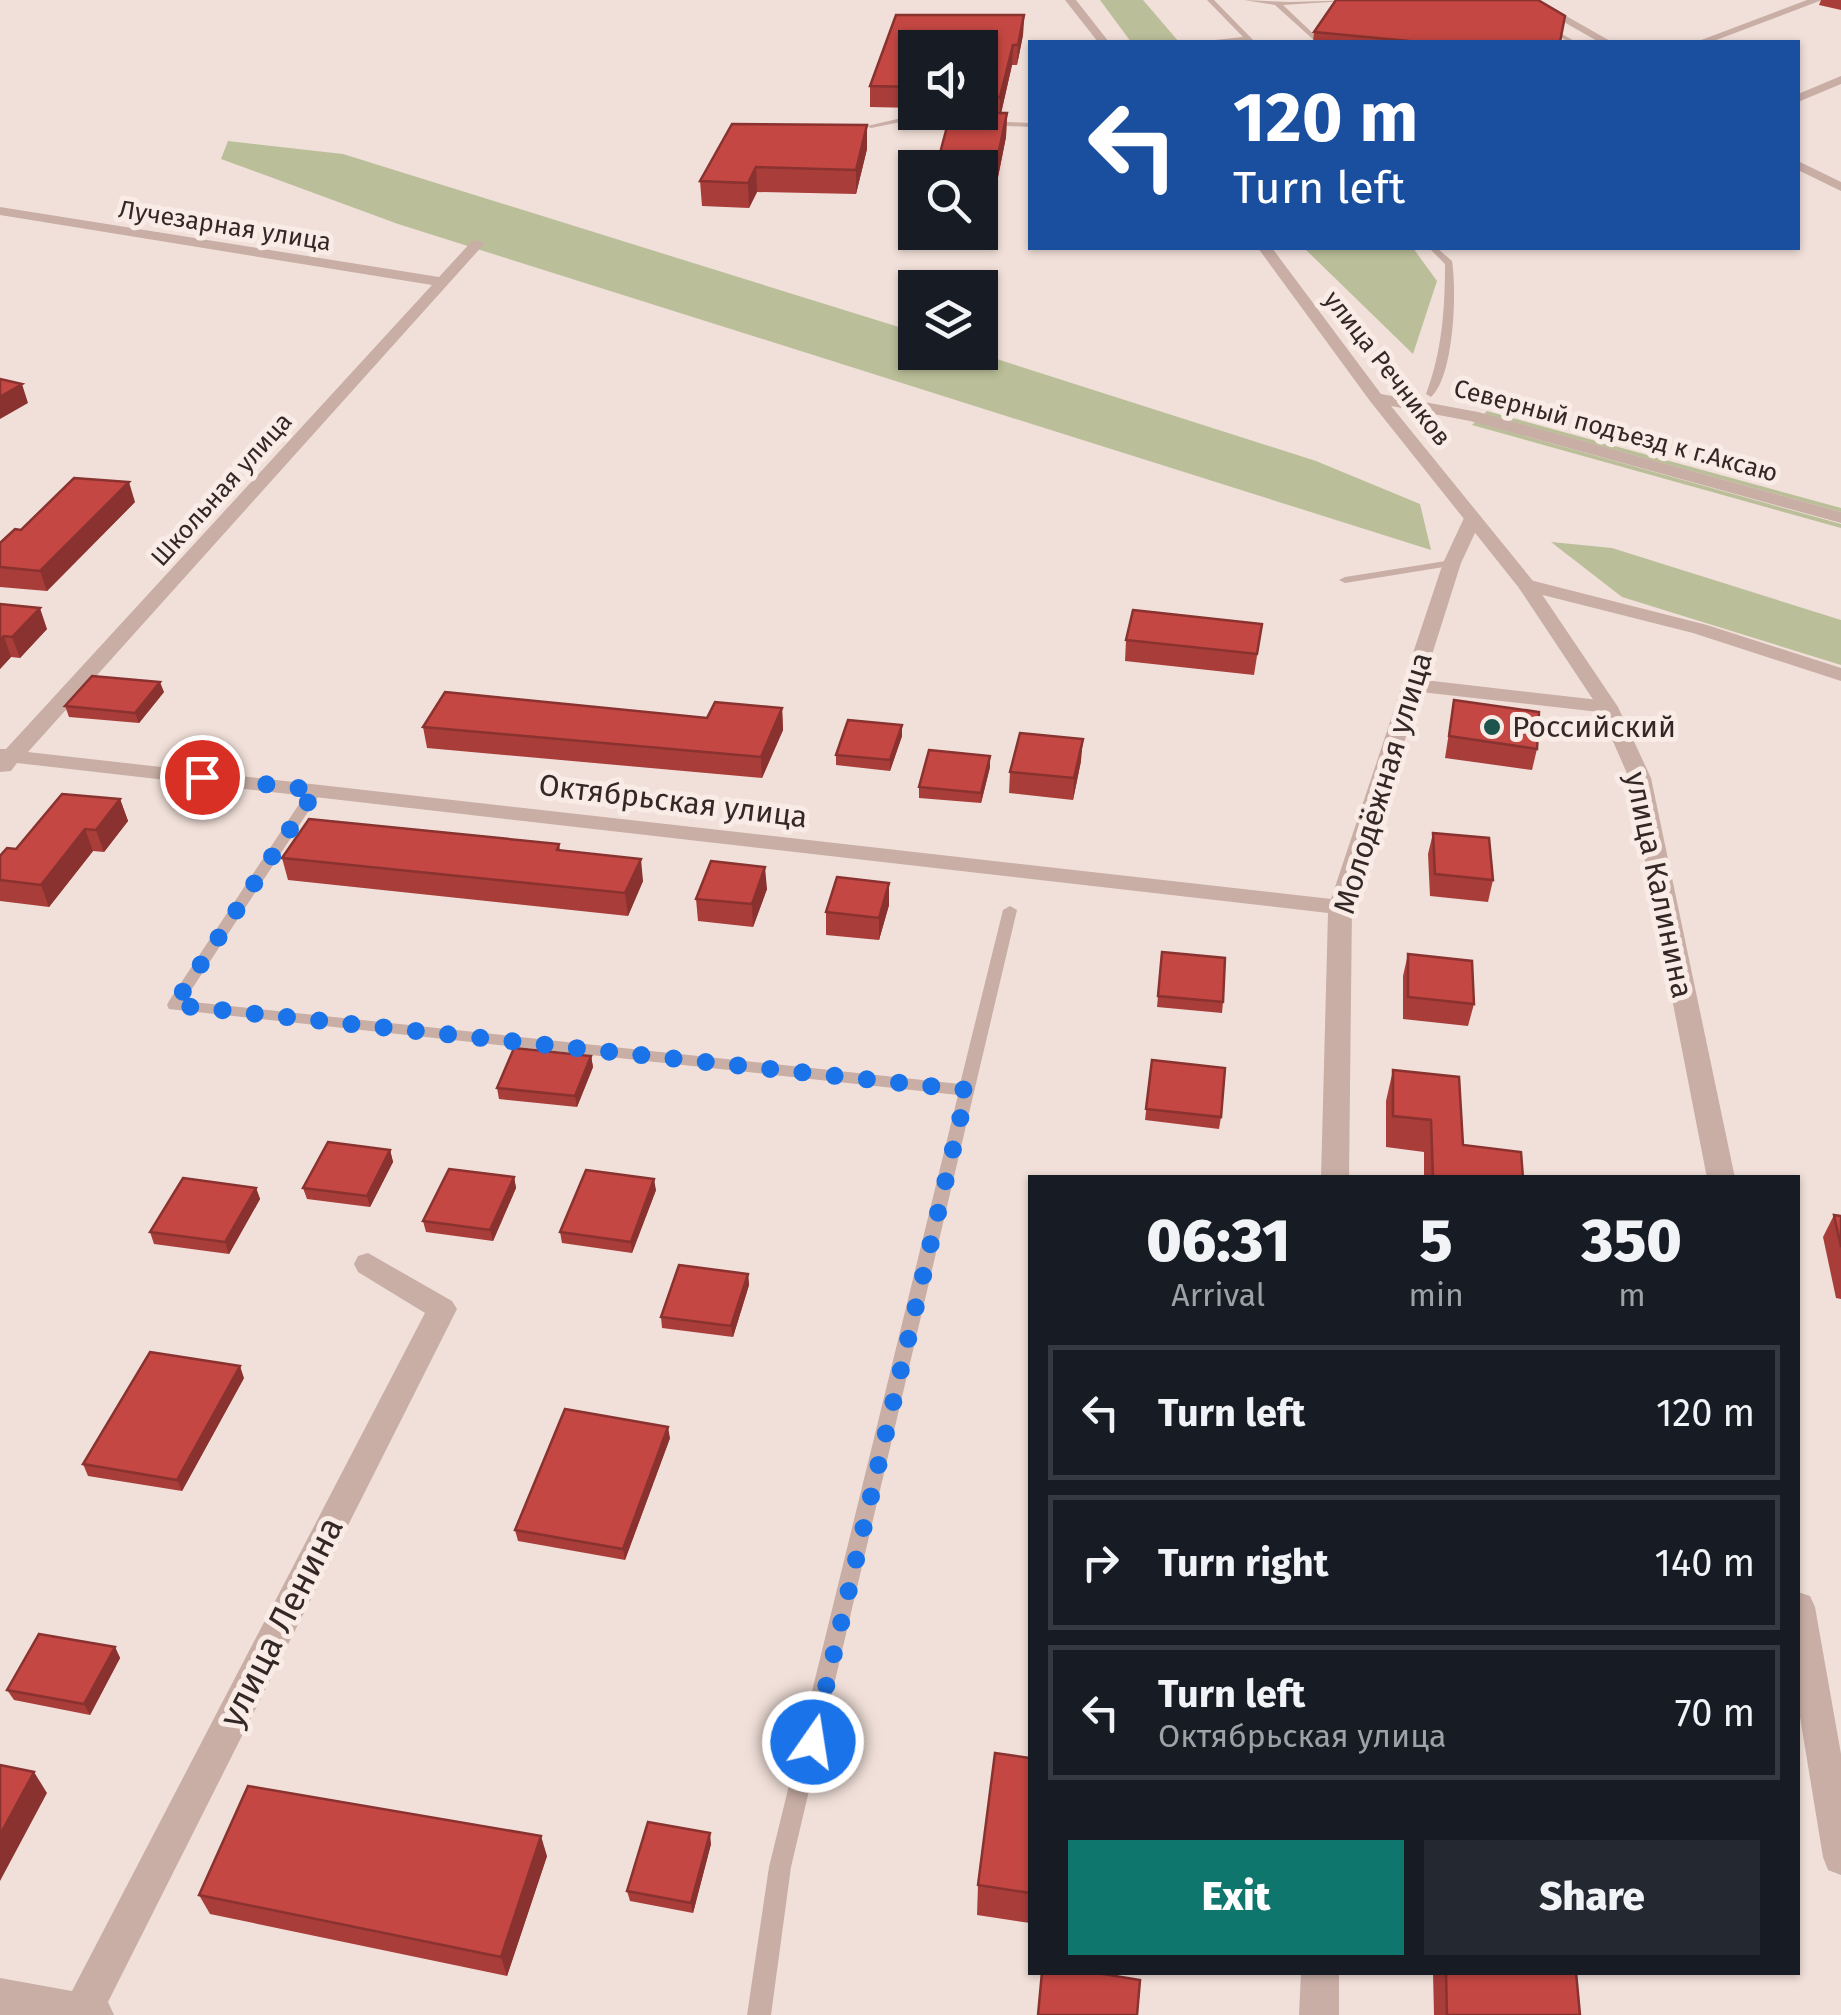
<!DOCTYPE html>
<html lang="en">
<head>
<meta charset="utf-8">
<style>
	body { margin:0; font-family:"Fira Sans",sans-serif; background:#242831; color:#f1f3f6; height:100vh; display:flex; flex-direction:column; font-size:38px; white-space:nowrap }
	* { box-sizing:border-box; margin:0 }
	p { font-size:32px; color:#9ea1a6 }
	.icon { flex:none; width:55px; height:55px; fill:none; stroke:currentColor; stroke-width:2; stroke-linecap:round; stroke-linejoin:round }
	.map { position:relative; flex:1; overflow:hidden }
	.details { position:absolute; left:1028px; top:1175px; width:772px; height:800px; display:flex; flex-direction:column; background:#171b24; border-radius:0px; box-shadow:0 2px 8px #0004 }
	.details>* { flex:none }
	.hud { position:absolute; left:1028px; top:40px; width:772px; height:210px; border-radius:0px; box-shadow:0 2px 8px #0004; background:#1a4fa0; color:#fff; overflow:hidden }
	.controls { position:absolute; left:898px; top:30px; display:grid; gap:20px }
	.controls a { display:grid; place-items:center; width:100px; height:100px; border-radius:0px; background:#171b24; box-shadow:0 2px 8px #0004; font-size:50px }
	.pin { position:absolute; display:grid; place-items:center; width:85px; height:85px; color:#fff; margin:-42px; border:5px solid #fff; border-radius:50%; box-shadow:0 2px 10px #0007 }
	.me { position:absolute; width:110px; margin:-55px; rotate:13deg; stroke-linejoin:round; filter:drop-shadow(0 0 8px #0008) }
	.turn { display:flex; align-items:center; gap:35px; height:210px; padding:0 40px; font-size:45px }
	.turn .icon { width:130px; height:130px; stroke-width:2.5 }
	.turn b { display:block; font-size:70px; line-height:85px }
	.eta { display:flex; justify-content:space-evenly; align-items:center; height:170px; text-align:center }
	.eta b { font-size:60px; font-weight:800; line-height:70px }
	.action { display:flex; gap:20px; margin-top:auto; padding:20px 40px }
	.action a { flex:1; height:115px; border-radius:0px; background:#0f766e; color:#fff; font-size:40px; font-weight:800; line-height:115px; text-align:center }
	.action a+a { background:#242831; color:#f1f3f6 }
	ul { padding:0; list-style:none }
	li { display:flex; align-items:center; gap:30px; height:135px; margin:0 20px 15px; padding:0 20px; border:5px solid #363941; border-radius:0px }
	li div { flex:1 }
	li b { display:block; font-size:38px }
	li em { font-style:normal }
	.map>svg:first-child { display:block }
	.green { fill:#babf99 }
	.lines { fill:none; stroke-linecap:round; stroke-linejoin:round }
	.service { fill:#c8aea5; fill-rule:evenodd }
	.minor { fill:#c8aea5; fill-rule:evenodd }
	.tertiary { fill:#c8aea5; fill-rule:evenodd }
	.wall { fill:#a93d3a }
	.shaded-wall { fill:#89322f }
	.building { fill:#c44743; stroke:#89322f; stroke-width:2.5 }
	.route { stroke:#1a73e8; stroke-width:18; stroke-dasharray:0 32.4 }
	.poi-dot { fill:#1d554d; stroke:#f9ebe5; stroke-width:4 }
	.labels { text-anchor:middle; stroke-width:10; stroke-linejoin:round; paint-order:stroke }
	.far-street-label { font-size:25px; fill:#342826; stroke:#f9ebe5 }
	.poi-label { font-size:30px; fill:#342826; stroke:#f9ebe5; text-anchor:start }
	.street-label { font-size:30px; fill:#342826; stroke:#f9ebe5 }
	.near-street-label { font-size:35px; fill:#342826; stroke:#f9ebe5 }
</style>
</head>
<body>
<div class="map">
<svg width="1841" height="2015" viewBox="0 0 1841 2015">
	<rect width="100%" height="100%" fill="#f1e0d9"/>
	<g class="green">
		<path d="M 1100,0 L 1143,0 L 1179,42 L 1131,42 Z"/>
		<path d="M 228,141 L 343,154 L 915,332 L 915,352 L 978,353 L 1316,461 L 1420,504 L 1431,550 L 398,224 L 221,159 Z"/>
		<path d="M 1304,248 L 1413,248 L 1437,281 L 1413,354 Z"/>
		<path d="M 1487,411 L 1841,508 L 1841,512 L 1484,414 Z"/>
		<path d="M 1475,422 L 1841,524 L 1841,528 L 1472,425 Z"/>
		<path d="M 1551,542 L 1612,548 L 1841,620 L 1841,665 L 1622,597 Z"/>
	</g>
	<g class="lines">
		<g class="service">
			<path d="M 1207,0 L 1214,0 L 1255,42 L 1246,40 L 1212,42 L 1215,40 L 1243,37 Z"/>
			<path d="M 1244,0 L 1289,2 L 1362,0 L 1283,5 L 1322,42 L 1316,42 L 1275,5 Z"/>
			<path d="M 1542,25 L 1546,25 L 1576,42 L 1569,42 L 1542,27 Z"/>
			<path d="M 906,117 L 966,119 L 970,121 L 966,123 L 906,121 L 871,128 L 867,126 Z"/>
			<path d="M 989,121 L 1030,123 L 1030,127 L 986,125 Z"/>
			<path d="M 1429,248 L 1437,248 L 1452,261 C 1457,291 1454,377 1431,397 L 1426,394 C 1442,352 1445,309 1445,264 Z"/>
			<path d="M 1452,560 L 1456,561 L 1456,565 L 1345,583 L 1339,580 L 1345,577 Z"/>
			<path d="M 316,785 L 323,789 L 184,1001 L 960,1084 L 1003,910 L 1010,906 L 1017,910 L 791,1867 L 771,2015 L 747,2015 L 769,1867 L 958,1095 L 169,1009 L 167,1005 L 169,1001 L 309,789 Z"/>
		</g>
		<g class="minor">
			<path d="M 1525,0 L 1538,0 L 1612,42 L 1599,42 Z"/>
			<path d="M 1807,0 L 1822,0 L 1711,42 L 1696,42 Z"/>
			<path d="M 1841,76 L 1841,84 L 1798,102 L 1798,94 Z"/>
			<path d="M 1798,161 L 1841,182 L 1841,191 L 1798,170 Z"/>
			<path d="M 0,207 L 439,277 L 473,240 L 485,243 L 28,752 L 1331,899 L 1443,563 L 1464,518 L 1473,513 L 1482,518 L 1461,563 L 1424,680 L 1608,701 L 1618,707 L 1608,713 L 1420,692 L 1352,907 L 1349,1178 L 1321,1178 L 1328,913 L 17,763 L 11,771 L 0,772 L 0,749 L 6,749 L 432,285 L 0,215 Z"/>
			<path d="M 1526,579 L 1707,625 L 1841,668 L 1841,681 L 1693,633 L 1519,589 L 1519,581 Z"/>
			<path d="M 368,1253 L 452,1301 L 457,1309 L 108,2002 L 114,2015 L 0,2015 L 0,1978 L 72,1991 L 425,1313 L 358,1272 L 354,1264 L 358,1256 Z"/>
			<path d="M 1301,1972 L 1339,1972 L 1339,2015 L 1299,2015 Z"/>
		</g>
		<g class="tertiary">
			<path d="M 1065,0 L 1076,0 L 1109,42 L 1098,42 Z"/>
			<path d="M 1258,248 L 1272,248 L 1381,394 L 1478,412 L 1841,512 L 1841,523 L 1470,421 L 1391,406 L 1533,581 L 1618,707 L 1651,778 L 1735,1178 L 1707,1178 L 1629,778 L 1598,707 L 1519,588 L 1370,401 Z"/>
			<path d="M 1798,1592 L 1810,1596 L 1815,1607 L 1841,1754 L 1841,1875 L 1828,1870 L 1823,1857 L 1798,1705 Z"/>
		</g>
	</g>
	<g class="wall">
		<path d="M 1821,0 L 1841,0 L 1841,10 L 1819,5 Z"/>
		<path d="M 896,15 L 1024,15 L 1023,35 L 1017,65 L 1012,65 L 1001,113 L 1007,113 L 1006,137 L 988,227 L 980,227 L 980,168 L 936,168 L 951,112 L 980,112 L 980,48 L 915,48 L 915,108 L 870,107 L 870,86 Z"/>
		<path d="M 1314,32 L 1560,42 L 1313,42 Z"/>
		<path d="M 732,124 L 867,149 L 856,194 L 757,192 L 749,208 L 702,206 L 700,181 Z"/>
		<path d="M 135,502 L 47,591 L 0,587 L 0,543 L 21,530 Z"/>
		<path d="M 0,604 L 47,629 L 20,658 L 11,657 L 0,669 Z"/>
		<path d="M 1262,624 L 1254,675 L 1125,661 L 1126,640 Z"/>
		<path d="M 164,692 L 139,723 L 69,717 L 65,706 Z"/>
		<path d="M 1454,700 L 1537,749 L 1532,770 L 1445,758 Z"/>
		<path d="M 782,708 L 783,730 L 762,778 L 427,748 L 423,727 L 707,718 Z"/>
		<path d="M 902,736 L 890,771 L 836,765 L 836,755 Z"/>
		<path d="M 1081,761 L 1073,800 L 1009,793 L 1010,772 Z"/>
		<path d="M 990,767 L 981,803 L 919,798 L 919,787 Z"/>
		<path d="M 120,799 L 128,821 L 104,852 L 93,851 L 49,907 L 0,901 L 0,856 Z"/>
		<path d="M 1433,833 L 1493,880 L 1488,902 L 1430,896 L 1428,854 Z"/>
		<path d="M 559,844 L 560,850 L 643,881 L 628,916 L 288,880 L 282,858 Z"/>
		<path d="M 767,889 L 753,927 L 698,921 L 696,899 Z"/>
		<path d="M 889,905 L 879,940 L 826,935 L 826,912 Z"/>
		<path d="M 1162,952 L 1223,1002 L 1222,1013 L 1157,1007 Z"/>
		<path d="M 1408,954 L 1474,1004 L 1468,1026 L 1403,1019 L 1403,976 Z"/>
		<path d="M 591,1056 L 593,1067 L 577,1107 L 499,1099 L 497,1088 Z"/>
		<path d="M 1152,1060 L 1221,1117 L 1219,1129 L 1145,1120 Z"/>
		<path d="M 1393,1070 L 1463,1145 L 1523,1178 L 1424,1178 L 1424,1152 L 1386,1147 L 1386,1101 Z"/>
		<path d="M 390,1150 L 393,1162 L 370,1207 L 307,1199 L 303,1188 Z"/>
		<path d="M 514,1177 L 516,1188 L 493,1241 L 426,1232 L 423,1221 Z"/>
		<path d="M 256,1188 L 260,1199 L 229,1254 L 154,1244 L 150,1232 Z"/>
		<path d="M 656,1190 L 632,1253 L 562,1243 L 560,1232 Z"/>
		<path d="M 1834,1215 L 1841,1216 L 1841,1299 L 1836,1298 L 1823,1237 Z"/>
		<path d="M 748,1274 L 749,1285 L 733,1337 L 662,1328 L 661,1317 Z"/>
		<path d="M 244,1378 L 182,1491 L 88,1476 L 83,1464 Z"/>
		<path d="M 670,1438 L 625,1560 L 518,1541 L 515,1530 Z"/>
		<path d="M 115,1647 L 120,1658 L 90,1715 L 14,1700 L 7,1690 Z"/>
		<path d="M 1030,1758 L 1030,1923 L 977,1915 L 978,1885 Z"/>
		<path d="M 711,1844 L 693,1913 L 630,1901 L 627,1891 Z"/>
		<path d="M 547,1856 L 507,1976 L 210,1914 L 199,1895 Z"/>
		<path d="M 1433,1972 L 1576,1972 L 1580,2015 L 1434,2015 Z"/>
	</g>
	<g class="shaded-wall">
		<path d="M 1024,15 L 1023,35 L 1017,65 L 1018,45 Z"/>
		<path d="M 1013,45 L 1012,65 L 1000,118 L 1000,97 Z"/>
		<path d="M 1007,113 L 1006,137 L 988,227 L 988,202 Z"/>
		<path d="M 867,125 L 867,149 L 856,194 L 856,170 Z"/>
		<path d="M 756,167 L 757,192 L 749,208 L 748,183 Z"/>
		<path d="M 22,384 L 28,403 L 0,419 L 0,397 Z"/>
		<path d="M 129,482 L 135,502 L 47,591 L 40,571 Z"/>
		<path d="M 40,608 L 47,629 L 20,658 L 12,637 Z"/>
		<path d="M 4,636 L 11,657 L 0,669 L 0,640 Z"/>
		<path d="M 160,682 L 164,692 L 139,723 L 135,713 Z"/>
		<path d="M 782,708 L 783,730 L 762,778 L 761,757 Z"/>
		<path d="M 902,725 L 902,736 L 890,771 L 890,760 Z"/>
		<path d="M 1083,739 L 1081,761 L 1073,800 L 1074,778 Z"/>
		<path d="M 990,756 L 990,767 L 981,803 L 981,793 Z"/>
		<path d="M 120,799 L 128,821 L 104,852 L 96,830 Z"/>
		<path d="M 85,829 L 93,851 L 49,907 L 41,885 Z"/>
		<path d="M 641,859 L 643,881 L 628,916 L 625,893 Z"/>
		<path d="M 765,867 L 767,889 L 753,927 L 752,904 Z"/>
		<path d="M 889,883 L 889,905 L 879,940 L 879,918 Z"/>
		<path d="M 591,1056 L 593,1067 L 577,1107 L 575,1096 Z"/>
		<path d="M 390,1150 L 393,1162 L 370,1207 L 367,1196 Z"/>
		<path d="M 514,1177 L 516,1188 L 493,1241 L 490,1230 Z"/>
		<path d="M 654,1179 L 656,1190 L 632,1253 L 631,1242 Z"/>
		<path d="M 256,1188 L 260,1199 L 229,1254 L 225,1242 Z"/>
		<path d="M 748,1274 L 749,1285 L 733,1337 L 731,1326 Z"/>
		<path d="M 240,1366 L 244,1378 L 182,1491 L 177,1480 Z"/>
		<path d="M 668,1427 L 670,1438 L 625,1560 L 623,1549 Z"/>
		<path d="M 115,1647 L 120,1658 L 90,1715 L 84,1704 Z"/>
		<path d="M 34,1772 L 47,1793 L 0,1881 L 0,1835 Z"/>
		<path d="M 710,1833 L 711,1844 L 693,1913 L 691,1903 Z"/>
		<path d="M 541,1836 L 547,1856 L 507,1976 L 501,1957 Z"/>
	</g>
	<g class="building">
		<path d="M 1336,0 L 1538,0 L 1565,16 L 1560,42 L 1419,42 L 1314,32 Z"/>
		<path d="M 896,15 L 1024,15 L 1018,45 L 1013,45 L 1000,97 L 980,96 L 980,48 L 915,48 L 915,87 L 870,86 Z"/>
		<path d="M 980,105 L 997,106 L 996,113 L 1007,113 L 988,202 L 980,202 L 980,168 L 936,168 L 951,112 L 980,112 Z"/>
		<path d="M 732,124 L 867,125 L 856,170 L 756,167 L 748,183 L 700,181 Z"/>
		<path d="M 0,379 L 22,384 L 0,397 Z"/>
		<path d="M 74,478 L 129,482 L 40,571 L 0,567 L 0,543 L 15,529 L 21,530 Z"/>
		<path d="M 0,604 L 40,608 L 12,637 L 4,636 L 0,640 Z"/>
		<path d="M 1133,610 L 1262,624 L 1257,654 L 1126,640 Z"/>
		<path d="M 92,676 L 160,682 L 135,713 L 65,706 Z"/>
		<path d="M 445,692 L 707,718 L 715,702 L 782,708 L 761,757 L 423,727 Z"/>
		<path d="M 1454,700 L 1539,712 L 1537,749 L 1449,736 Z"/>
		<path d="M 848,720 L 902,725 L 890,760 L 836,755 Z"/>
		<path d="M 1020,733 L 1083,739 L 1074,778 L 1010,772 Z"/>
		<path d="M 929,750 L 990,756 L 981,793 L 919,787 Z"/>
		<path d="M 62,794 L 120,799 L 96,830 L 85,829 L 41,885 L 0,880 L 0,856 L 7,848 L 16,849 Z"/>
		<path d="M 309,819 L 559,844 L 557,850 L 641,859 L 625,893 L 282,858 Z"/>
		<path d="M 1433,833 L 1489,838 L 1493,880 L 1435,874 Z"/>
		<path d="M 711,861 L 765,867 L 752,904 L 696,899 Z"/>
		<path d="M 837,877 L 889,883 L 879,918 L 826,912 Z"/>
		<path d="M 1162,952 L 1225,958 L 1223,1002 L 1158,996 Z"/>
		<path d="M 1408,954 L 1472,961 L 1474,1004 L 1408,997 Z"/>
		<path d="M 514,1048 L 591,1056 L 575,1096 L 497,1088 Z"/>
		<path d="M 1152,1060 L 1225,1068 L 1221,1117 L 1146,1109 Z"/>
		<path d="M 1393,1070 L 1459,1077 L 1463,1145 L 1521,1152 L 1523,1178 L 1433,1178 L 1431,1120 L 1393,1116 Z"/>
		<path d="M 328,1142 L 390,1150 L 367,1196 L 303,1188 Z"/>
		<path d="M 449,1169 L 514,1177 L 490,1230 L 423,1221 Z"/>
		<path d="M 586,1170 L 654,1179 L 631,1242 L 560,1232 Z"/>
		<path d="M 183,1178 L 256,1188 L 225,1242 L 150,1232 Z"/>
		<path d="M 1834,1215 L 1841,1216 L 1841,1247 Z"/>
		<path d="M 679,1265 L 748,1274 L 731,1326 L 661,1317 Z"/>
		<path d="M 150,1352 L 240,1366 L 177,1480 L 83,1464 Z"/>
		<path d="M 565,1409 L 668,1427 L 623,1549 L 515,1530 Z"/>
		<path d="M 39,1634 L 115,1647 L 84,1704 L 7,1690 Z"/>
		<path d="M 995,1753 L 1030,1758 L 1030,1893 L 978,1885 Z"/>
		<path d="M 0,1765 L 34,1772 L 0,1835 Z"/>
		<path d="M 248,1786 L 541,1836 L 501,1957 L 199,1895 Z"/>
		<path d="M 648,1822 L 710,1833 L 691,1903 L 627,1891 Z"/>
		<path d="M 1042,1972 L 1091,1972 L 1140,1980 L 1137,2015 L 1038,2015 Z"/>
		<path d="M 1446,1972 L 1576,1972 L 1580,2015 L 1447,2015 Z"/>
	</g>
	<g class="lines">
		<path class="route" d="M 202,777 L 316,790 L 174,1005 L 967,1090 L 813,1742"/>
	</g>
	<circle class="poi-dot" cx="1492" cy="727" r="10"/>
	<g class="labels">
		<g class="far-street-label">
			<text transform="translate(225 225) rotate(9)" y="9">Лучезарная улица</text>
			<text transform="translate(1388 368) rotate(52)" y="9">улица Речников</text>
			<text transform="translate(1616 430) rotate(15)" y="9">Северный подъезд к г.Аксаю</text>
			<text transform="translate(221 489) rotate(-48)" y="9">Школьная улица</text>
		</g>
		<g class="poi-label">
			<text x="1512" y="737">Российский</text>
		</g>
		<g class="street-label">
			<text transform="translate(1383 783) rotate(-73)" y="10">Молодёжная улица</text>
			<text transform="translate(673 801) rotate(7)" y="10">Октябрьская улица</text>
			<text transform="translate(1659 885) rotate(78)" y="10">улица Калинина</text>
		</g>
		<g class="near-street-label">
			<text transform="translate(281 1622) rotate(-63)" y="12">улица Ленина</text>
		</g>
	</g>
</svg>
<div class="controls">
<a><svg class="icon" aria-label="sound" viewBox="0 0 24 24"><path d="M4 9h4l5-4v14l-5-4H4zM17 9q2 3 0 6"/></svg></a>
<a><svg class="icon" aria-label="search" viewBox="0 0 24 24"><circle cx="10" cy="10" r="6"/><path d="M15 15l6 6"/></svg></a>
<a><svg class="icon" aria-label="layers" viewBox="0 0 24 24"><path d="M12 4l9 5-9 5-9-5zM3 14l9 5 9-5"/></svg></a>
</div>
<div class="pin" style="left:202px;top:777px;background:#d93025"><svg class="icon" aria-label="arrive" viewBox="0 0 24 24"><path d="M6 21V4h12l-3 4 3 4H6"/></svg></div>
<svg class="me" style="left:813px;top:1742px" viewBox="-20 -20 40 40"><circle r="17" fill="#1a73e8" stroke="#fff" stroke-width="3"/><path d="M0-11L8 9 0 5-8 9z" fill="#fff"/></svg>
<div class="hud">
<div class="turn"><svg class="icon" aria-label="left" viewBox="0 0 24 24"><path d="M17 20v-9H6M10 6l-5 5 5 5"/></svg><div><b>120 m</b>Turn left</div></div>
</div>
<section class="details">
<div class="eta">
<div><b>06:31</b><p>Arrival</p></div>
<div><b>5</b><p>min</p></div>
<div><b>350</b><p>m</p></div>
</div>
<ul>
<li><svg class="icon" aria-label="left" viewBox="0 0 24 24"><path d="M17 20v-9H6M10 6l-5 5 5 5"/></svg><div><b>Turn left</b></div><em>120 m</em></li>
<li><svg class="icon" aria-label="right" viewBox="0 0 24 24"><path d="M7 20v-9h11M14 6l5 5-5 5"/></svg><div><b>Turn right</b></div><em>140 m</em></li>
<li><svg class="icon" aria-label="left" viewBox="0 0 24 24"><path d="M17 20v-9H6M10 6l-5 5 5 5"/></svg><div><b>Turn left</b><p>Октябрьская улица</p></div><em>70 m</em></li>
</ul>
<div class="action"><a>Exit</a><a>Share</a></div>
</section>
</div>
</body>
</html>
